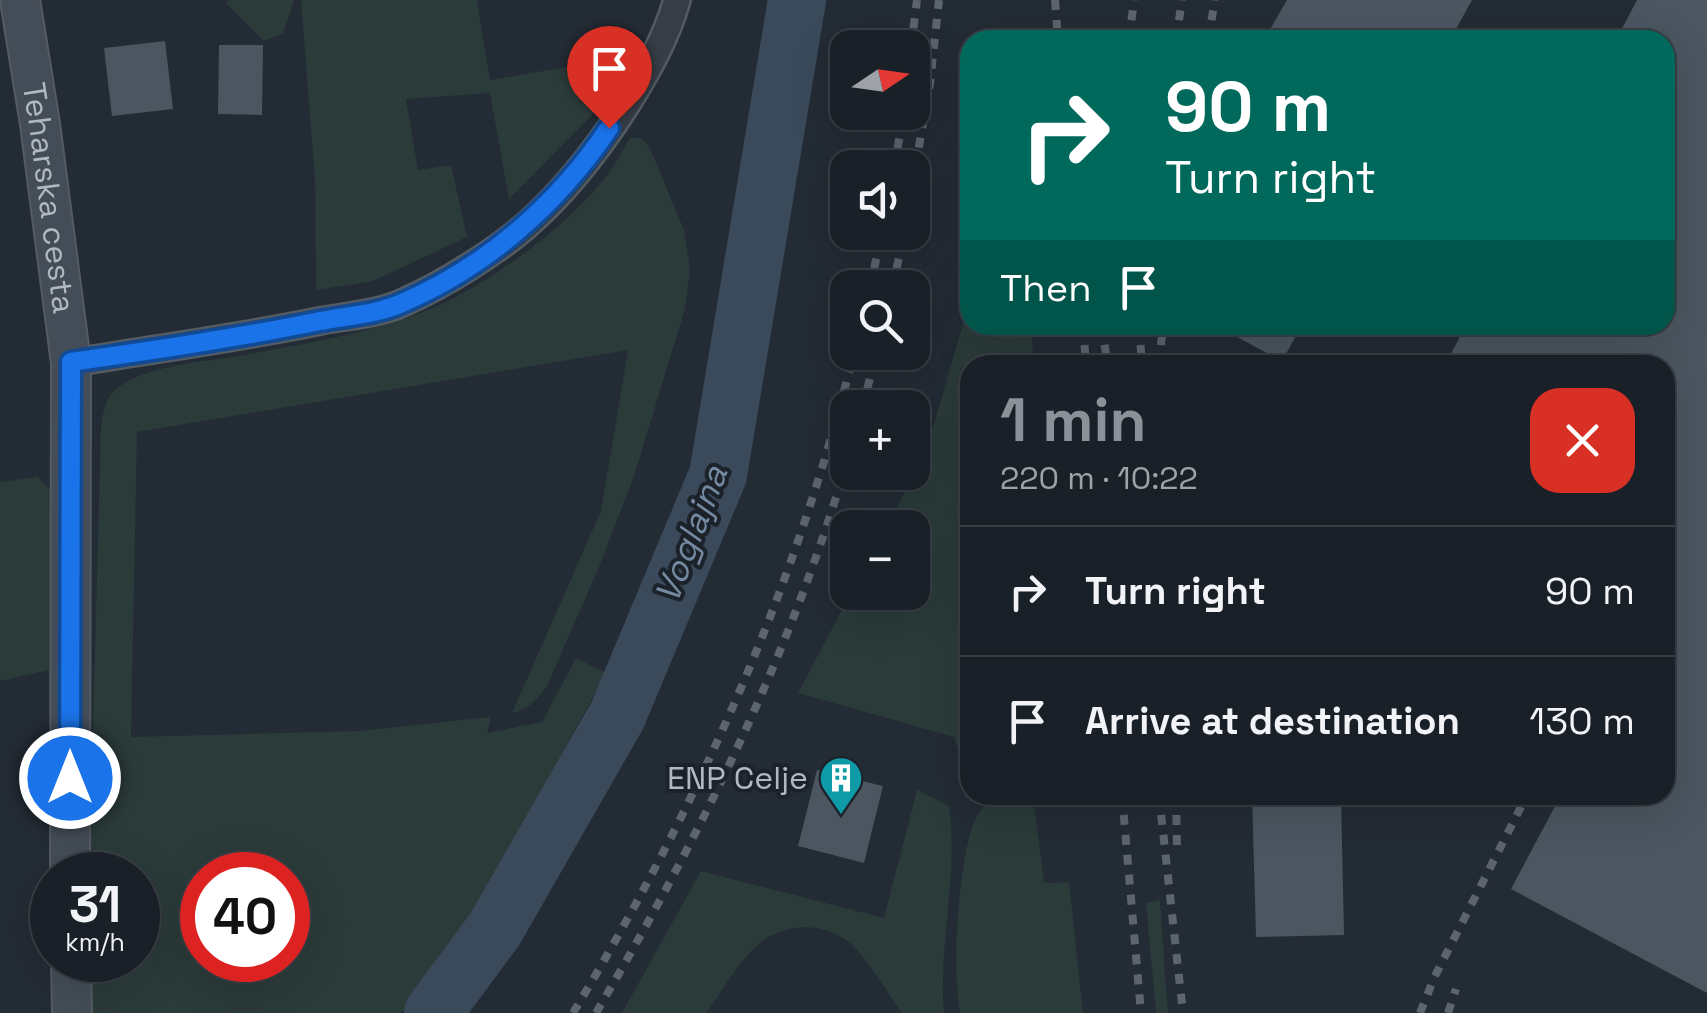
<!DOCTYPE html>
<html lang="en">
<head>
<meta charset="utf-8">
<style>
	body { margin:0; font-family:"Space Grotesk",sans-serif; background:#272d33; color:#f1f3f6; height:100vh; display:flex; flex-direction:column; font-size:38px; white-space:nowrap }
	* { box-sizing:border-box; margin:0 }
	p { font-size:32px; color:#9fa3a7 }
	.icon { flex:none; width:55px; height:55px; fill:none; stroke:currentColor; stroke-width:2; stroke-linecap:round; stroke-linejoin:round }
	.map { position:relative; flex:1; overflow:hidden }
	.details { position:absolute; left:960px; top:355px; width:715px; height:450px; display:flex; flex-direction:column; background:#1a2027; border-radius:30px; box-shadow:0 10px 40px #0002,0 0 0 2px #383e44 }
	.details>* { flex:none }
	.top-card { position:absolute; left:960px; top:30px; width:715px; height:305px; border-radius:30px; box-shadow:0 10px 40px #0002,0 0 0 2px #383e44; background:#00695c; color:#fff; overflow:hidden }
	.needle { width:65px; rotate:77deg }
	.tools { position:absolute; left:830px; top:30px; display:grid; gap:20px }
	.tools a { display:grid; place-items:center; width:100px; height:100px; border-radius:20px; background:#1a2027; box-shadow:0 10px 40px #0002,0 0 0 2px #383e44; font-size:50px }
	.speed { position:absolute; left:30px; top:852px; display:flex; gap:20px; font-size:50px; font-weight:700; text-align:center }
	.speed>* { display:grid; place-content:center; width:130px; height:130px; border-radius:50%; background:#1a2027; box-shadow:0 10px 40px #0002,0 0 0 2px #383e44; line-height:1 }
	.speed small { font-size:25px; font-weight:400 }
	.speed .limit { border:15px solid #d22; background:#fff; color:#111 }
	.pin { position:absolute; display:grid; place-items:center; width:85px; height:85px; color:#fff; margin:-102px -42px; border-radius:50% 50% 50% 0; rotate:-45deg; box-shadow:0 0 10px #0007 }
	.pin .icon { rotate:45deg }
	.me { position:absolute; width:110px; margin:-55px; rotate:0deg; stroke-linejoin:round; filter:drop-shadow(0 0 8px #0008) }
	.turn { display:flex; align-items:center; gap:35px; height:210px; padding:0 40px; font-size:45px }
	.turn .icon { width:130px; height:130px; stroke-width:2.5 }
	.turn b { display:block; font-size:70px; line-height:85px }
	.then { display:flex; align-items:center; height:95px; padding:0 40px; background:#0003; gap:20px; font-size:38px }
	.round { display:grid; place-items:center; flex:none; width:105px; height:105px; border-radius:30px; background:#272d33 }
	.head { display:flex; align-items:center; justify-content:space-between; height:170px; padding:0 40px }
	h1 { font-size:60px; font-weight:600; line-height:75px; color:#8c9099 }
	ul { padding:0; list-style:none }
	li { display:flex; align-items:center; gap:30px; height:130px; padding:0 40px; border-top:2px solid #383e44 }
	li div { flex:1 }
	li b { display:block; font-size:38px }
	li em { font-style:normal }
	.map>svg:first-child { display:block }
	.green { fill:#2b3b3a; fill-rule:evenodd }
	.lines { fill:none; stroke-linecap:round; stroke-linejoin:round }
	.river { stroke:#3a4a5b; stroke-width:58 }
	.building { fill:#4b5660 }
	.street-casing { stroke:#535b63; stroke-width:30 }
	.secondary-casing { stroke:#535b63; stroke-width:42 }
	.street { stroke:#363d45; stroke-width:25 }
	.secondary { stroke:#444d57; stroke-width:38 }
	.rail { stroke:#5c646f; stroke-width:8; stroke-dasharray:10 10; stroke-linecap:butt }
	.route-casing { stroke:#114b97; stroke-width:25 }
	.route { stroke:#1a73e8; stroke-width:18 }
	.labels { text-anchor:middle; stroke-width:8; stroke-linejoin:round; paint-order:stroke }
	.street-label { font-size:32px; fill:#b0b8c2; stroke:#1b222a }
	.poi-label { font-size:32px; fill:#b0b8c2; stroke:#1b222a; text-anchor:end }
	.water-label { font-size:35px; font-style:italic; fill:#758aa1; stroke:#1b222a }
</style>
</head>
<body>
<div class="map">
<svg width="1707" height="1013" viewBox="0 0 1707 1013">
	<rect width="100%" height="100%" fill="#232b34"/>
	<g class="green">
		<path d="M 228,0 L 294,0 L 283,34 L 264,41 L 226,3 Z"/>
		<path d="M 301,0 L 477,0 L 490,80 L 626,57 L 591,116 L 509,199 L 490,93 L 406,99 L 418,170 L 451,165 L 467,237 L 373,281 L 316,290 L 315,180 Z"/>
		<path d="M 630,138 L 641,138 L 649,146 L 684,230 L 690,269 L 685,309 L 634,476 L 599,567 L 547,686 C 537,699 529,710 512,713 L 601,511 L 628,350 L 137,432 L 131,737 L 358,731 L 491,717 L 487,733 L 542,722 L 576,658 L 606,673 L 460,942 L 436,979 L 401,1013 L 89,1013 L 89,979 L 98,976 L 99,960 L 138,960 L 138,875 L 89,875 L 101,426 C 103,414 105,399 114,391 C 143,364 208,362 245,355 C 305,343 367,334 423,312 C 482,289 560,232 601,183 C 612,170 621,153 630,138 ZM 202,875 L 288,875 L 288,960 L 202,960 Z"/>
		<path d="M 970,300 L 970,325 L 1032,325 L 1033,365 L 970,365 L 970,788 L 954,737 L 798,693 L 851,593 L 912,592 L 912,528 L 886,527 L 925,455 Z"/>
		<path d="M 37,477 L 52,491 L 49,670 L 0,681 L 0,482 Z"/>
		<path d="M 917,790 L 949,806 C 959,875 938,943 944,1013 L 902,1013 C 886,991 871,963 851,944 C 825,921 783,922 758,945 C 738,962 722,992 706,1013 L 622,1013 L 701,871 L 884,918 Z"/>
		<path d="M 989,795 L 1033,795 L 1044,883 L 1069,882 L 1083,1013 L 960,1013 C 952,969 958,864 974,822 C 978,812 987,806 989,795 Z"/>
		<path d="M 1160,900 L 1167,1003 L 1168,1013 L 1156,1013 L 1146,903 Z"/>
	</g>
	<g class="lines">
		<path class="river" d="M 433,1013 L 495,929 L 617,716 L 718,475 L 797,0"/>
	</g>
	<g class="building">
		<path d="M 1287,0 L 1472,0 L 1450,40 L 1264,40 Z"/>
		<path d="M 1637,0 L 1707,0 L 1707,993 L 1511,889 L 1561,795 L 1665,795 L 1665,365 L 1445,365 L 1466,325 L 1665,325 L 1665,40 L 1616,40 Z"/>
		<path d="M 165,41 L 173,109 L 112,116 L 104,48 Z"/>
		<path d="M 219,45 L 263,45 L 262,115 L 218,114 Z"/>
		<path d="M 1215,325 L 1302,325 L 1282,361 Z"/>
		<path d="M 817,770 L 883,786 L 864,863 L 798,846 Z"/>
		<path d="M 1252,795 L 1341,795 L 1344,935 L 1256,937 Z"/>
	</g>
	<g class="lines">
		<g class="street-casing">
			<path id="street" d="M 71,363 C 154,349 237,338 320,321 C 346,316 378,314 402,303 C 441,286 500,250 531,221 C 586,172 657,71 677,0"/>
		</g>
		<g class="secondary-casing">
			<g id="secondary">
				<path id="s1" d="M 20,0 L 40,124 L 71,363 L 70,875"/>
				<path d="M 71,960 L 72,1013"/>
			</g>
		</g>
		<use href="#street" class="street"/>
		<use href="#secondary" class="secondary"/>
		<g class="rail">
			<path d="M 1055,0 L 1058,40"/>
			<path d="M 1129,40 L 1134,0"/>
			<path d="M 1176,40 L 1182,0"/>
			<path d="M 1208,40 L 1215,0"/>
			<path d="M 911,48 L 917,0"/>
			<path d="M 894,168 L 904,112"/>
			<path d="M 912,187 L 930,83 L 939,0"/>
			<path d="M 870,288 L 882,232"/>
			<path d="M 892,288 L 905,232"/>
			<path d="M 1083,325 L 1086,365"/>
			<path d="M 1101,325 L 1108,365"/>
			<path d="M 1139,325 L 1142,365"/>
			<path d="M 1159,365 L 1163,325"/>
			<path d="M 862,408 L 877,352"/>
			<path d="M 1122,795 L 1141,1013"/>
			<path d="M 1159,795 L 1183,1013"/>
			<path d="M 1176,795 L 1177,850"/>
			<path d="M 573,1013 C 697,808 797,586 854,352"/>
			<path d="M 596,1013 C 699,838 791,654 848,458"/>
			<path d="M 1420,1013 L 1434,978 L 1527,795"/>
			<path d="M 1448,1013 L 1456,989"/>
		</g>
	</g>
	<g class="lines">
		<g class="route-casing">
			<path id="route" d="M 70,778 L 71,362 C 154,350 237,338 320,321 C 346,316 378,314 402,303 C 486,267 558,204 609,128"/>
		</g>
		<use href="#route" class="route"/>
	</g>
	<defs>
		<g id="building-pin" transform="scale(2.25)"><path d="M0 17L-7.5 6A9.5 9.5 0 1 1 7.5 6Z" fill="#0f9aa8" stroke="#1b222a"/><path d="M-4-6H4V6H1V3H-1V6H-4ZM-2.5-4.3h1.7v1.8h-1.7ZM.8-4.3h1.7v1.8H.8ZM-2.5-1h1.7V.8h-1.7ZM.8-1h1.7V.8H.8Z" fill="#fff"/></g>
	</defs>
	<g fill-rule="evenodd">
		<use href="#building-pin" x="841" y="778"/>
	</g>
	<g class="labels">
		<g class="street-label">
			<text dy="11" stroke="none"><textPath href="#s1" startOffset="200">Teharska cesta</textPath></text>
		</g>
		<g class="poi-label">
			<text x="808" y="789">ENP Celje</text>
		</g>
		<g class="water-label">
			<text transform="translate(691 534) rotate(-69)" y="12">Voglajna</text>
		</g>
	</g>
</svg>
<div class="tools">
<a><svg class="needle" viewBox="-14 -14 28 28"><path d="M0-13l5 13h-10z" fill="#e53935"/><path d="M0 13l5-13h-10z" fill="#9fa3a7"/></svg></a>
<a><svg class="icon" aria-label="sound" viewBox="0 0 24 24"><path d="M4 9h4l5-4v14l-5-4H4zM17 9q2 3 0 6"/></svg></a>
<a><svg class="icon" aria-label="search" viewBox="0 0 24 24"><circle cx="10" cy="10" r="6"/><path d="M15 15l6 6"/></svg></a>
<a>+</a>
<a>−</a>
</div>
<div class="speed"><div>31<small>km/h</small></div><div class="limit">40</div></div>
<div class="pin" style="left:609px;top:128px;background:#d93025"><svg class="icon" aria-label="arrive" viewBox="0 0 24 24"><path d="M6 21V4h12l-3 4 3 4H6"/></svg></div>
<svg class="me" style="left:70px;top:778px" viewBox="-20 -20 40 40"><circle r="17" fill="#1a73e8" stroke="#fff" stroke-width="3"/><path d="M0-11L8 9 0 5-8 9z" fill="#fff"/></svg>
<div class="top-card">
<div class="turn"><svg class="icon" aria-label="right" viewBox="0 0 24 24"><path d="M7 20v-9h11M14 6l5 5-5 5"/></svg><div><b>90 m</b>Turn right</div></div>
<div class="then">Then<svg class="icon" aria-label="arrive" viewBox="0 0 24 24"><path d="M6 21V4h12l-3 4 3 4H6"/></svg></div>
</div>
<section class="details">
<div class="head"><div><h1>1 min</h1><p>220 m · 10:22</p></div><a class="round" style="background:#d93025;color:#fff"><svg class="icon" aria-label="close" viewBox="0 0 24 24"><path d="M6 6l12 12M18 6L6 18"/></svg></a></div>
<ul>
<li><svg class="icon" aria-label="right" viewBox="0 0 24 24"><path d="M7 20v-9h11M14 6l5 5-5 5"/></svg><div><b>Turn right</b></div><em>90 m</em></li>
<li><svg class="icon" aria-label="arrive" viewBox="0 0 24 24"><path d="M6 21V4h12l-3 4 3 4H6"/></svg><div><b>Arrive at destination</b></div><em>130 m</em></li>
</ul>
</section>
</div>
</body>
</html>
